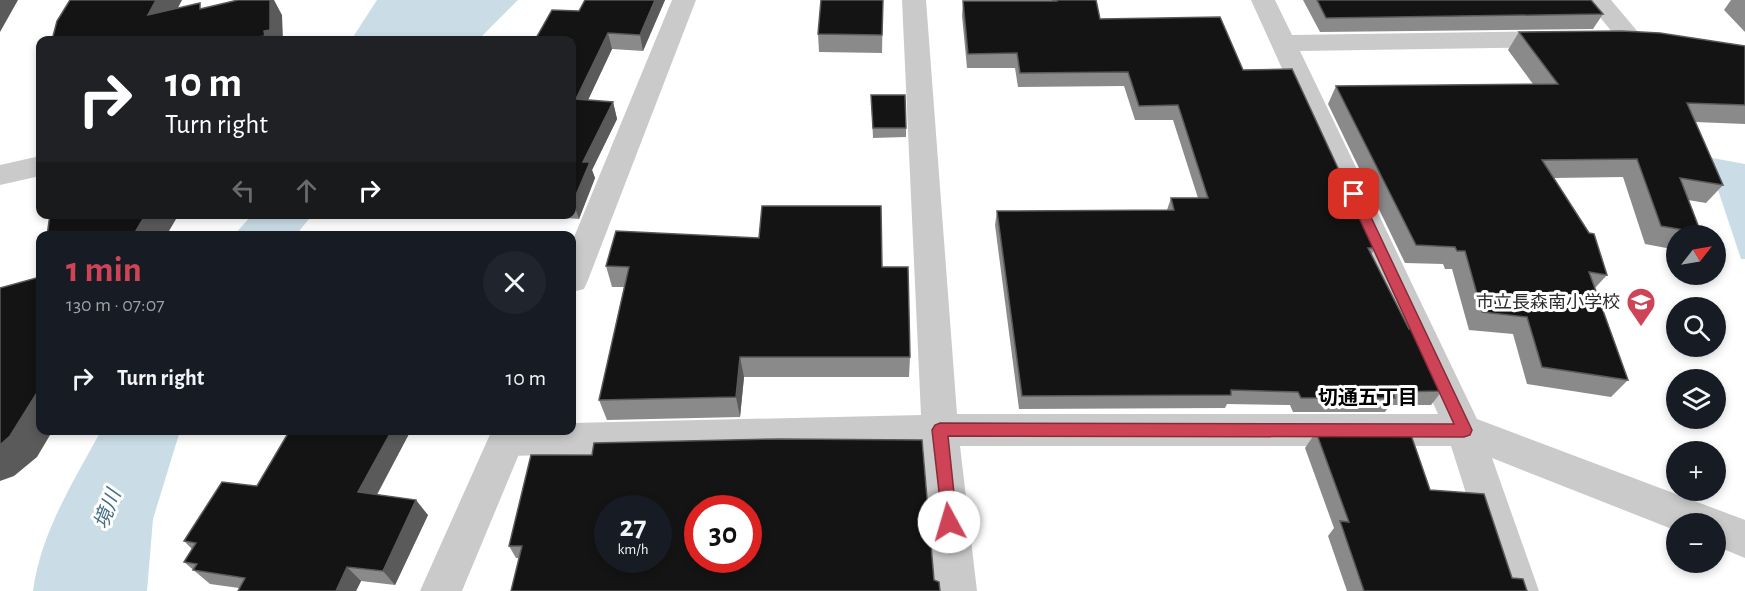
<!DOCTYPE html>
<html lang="en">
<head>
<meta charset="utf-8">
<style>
	body { margin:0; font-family:"Alegreya Sans","Noto Sans JP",sans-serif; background:#20242c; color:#f1f3f6; height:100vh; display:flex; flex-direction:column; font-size:22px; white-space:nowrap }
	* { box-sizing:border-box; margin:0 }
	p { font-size:20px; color:#9ea1a6 }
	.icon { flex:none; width:33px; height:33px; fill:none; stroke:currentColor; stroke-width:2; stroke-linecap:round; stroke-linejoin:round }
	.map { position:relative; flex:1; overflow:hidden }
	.side { position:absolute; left:36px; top:231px; width:540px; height:204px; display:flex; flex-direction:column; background:#171b24; border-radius:12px; box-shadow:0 3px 9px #0003 }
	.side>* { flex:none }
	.hud { position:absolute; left:36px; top:36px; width:540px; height:183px; border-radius:12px; box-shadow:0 3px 9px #0003; background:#202124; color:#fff; overflow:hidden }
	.needle { width:39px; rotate:59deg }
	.fabs { position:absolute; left:1666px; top:225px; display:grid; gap:12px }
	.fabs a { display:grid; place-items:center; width:60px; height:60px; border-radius:50%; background:#171b24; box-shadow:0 3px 9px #0003; font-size:30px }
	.speed { position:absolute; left:594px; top:495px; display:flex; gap:12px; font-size:30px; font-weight:700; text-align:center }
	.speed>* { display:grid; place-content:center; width:78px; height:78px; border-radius:50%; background:#171b24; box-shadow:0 3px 9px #0003; line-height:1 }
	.speed small { font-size:15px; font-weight:400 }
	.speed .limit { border:9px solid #d22; background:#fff; color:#111 }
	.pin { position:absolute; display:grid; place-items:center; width:51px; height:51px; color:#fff; margin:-26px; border-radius:12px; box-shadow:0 3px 9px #0006 }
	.me { position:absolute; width:66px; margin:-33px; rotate:354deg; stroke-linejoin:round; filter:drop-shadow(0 0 4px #0008) }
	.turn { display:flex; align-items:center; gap:21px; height:126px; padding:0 30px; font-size:27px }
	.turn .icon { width:78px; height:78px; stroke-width:2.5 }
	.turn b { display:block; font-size:42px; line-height:51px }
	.lanes { display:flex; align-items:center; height:57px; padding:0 30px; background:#0003; justify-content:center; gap:30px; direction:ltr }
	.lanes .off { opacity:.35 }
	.round { display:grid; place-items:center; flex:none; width:63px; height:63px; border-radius:32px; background:#20242c }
	.headline { display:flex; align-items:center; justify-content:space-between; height:102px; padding:0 30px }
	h1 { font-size:36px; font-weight:700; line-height:45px; color:#ce4456 }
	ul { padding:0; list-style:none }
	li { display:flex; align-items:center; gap:18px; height:90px; padding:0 30px }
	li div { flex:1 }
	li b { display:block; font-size:22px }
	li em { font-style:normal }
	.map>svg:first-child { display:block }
	.water { fill:#cadde6 }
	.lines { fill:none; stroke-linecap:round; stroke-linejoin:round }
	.minor { fill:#cacaca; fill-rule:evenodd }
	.tertiary { fill:#cacaca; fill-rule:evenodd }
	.wall { fill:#8a8a8a }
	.shaded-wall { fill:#5a5a5a }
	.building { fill:#141414; stroke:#5a5a5a; stroke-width:1.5; fill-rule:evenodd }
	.route { fill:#ce4456; stroke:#862c38; stroke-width:1.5 }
	.labels { text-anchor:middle; stroke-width:6; stroke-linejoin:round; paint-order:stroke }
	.poi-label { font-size:18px; fill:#2d2d2d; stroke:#fff; text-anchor:end }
	.neighbourhood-label { font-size:20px; font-weight:bold; fill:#000; stroke:#fff }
	.water-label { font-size:20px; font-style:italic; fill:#456f84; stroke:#fff }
</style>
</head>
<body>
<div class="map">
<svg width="1745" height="591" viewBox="0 0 1745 591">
	<rect width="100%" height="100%" fill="#fff"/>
	<g class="water">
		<path d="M 377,0 L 518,0 L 478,40 L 351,40 Z"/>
		<path d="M 1707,157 L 1745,164 L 1745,259 L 1741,259 Z"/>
		<path d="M 252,215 L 252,214 L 312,215 L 296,235 L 234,235 Z"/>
		<path d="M 101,431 L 180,431 L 153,519 L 147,591 L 33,591 C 41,532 73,482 101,431 Z"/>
	</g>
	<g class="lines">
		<g class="minor">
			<path d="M 902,0 L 926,0 L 957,414 L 1438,414 L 1251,0 L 1275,0 L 1292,35 L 1559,31 L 1568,34 L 1572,39 L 1568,44 L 1559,47 L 1300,51 L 1477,419 L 1745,520 L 1745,558 L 1716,546 L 1716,524 L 1677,524 L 1677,531 L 1492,458 L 1539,591 L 1497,591 L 1451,446 L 960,446 L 977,591 L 935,591 L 923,446 L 507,456 L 494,451 L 488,440 L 493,430 L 572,430 L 572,423 L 921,415 Z"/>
			<path d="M 1586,0 L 1611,0 L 1643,38 L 1639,43 L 1630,46 L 1621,43 Z"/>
			<path d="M 40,156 L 40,176 L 0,185 L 0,165 Z"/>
		</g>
		<g class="tertiary">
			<path d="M 672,0 L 696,0 L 588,280 L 584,289 L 572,292 L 572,242 Z"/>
			<path d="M 492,430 L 529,430 L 462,591 L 420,591 Z"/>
		</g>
	</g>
	<g class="wall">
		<path d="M 585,0 L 665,0 L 643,51 L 612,49 L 588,100 L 613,102 L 617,119 L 592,170 L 595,178 L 579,219 L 510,214 L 572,214 L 572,40 L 579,11 Z"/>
		<path d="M 883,0 L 882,53 L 819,52 L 818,34 Z"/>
		<path d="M 1052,0 L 1096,0 L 1100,19 L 1243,70 L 1375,248 L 1371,255 L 1409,329 L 1442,391 L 1431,405 L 1390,405 L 1385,412 L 1293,412 L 1290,405 L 1227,404 L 1225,408 L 1019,409 L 995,225 L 997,211 L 1167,210 L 1171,198 L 1198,198 L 1173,120 L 1135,120 L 1124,86 L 1018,87 L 1015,68 L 967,68 L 962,16 L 963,1 L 1052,1 Z"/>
		<path d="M 1303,0 L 1591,0 L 1603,14 L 1593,29 L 1320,32 Z"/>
		<path d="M 1731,0 L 1745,0 L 1745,32 L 1724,10 Z"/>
		<path d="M 1519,32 L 1745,46 L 1745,124 L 1695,122 L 1723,185 L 1706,203 L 1688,200 L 1701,233 L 1699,236 L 1677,236 L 1677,250 L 1645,244 L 1623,177 L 1553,178 L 1607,275 L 1595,288 L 1628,380 L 1611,397 L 1527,384 L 1513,334 L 1469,330 L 1452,269 L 1445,269 L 1443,264 L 1405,263 L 1328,104 L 1336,86 L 1533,84 L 1508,50 Z"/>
		<path d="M 871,95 L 906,128 L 906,137 L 873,138 Z"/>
		<path d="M 606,266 L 882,267 L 910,357 L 909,377 L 744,377 L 740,417 L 607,420 L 599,400 L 624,287 L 612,287 Z"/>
		<path d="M 411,430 L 377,495 L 428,515 L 395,585 L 361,581 L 356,591 L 238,591 L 239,588 L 210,584 L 184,562 L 192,549 L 184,541 L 257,486 Z"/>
		<path d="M 1316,432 L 1430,490 L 1512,578 L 1527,591 L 1347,591 L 1328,536 L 1334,528 L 1305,448 Z"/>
		<path d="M 531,455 L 934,580 L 516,558 L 509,546 Z"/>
	</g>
	<g class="shaded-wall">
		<path d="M 0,0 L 18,0 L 0,32 Z"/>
		<path d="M 156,0 L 182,0 L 163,37 L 148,15 Z"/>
		<path d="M 270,0 L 274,0 L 282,15 L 283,40 L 259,40 L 259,37 L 264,31 Z"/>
		<path d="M 655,0 L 665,0 L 643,51 L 640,35 Z"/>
		<path d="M 608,33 L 612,49 L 581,115 L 576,99 Z"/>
		<path d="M 613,102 L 617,119 L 592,170 L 595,178 L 579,219 L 573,202 L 583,162 Z"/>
		<path d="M 146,214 L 179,214 L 166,236 L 133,236 Z"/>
		<path d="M 740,357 L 744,377 L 740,417 L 736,397 Z"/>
		<path d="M 40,388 L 40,430 L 53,430 L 37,457 L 14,476 L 0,481 L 0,445 Z"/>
		<path d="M 392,430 L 411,430 L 370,507 L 358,492 Z"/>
		<path d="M 416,500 L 428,515 L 395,585 L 383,571 Z"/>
		<path d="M 347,567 L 361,581 L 356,591 L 336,591 Z"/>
	</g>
	<g class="building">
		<path d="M 70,0 L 156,0 L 148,15 L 200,3 L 200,9 L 238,0 L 270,0 L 270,30 L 264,31 L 265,36 L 259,37 L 259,40 L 52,40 L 57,21 Z"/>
		<path d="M 585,0 L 655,0 L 640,35 L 608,33 L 576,99 L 613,102 L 583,162 L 590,162 L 573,202 L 572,202 L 572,40 L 535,40 L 552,10 L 579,11 Z"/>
		<path d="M 821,0 L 883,0 L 882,35 L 818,34 Z"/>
		<path d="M 1057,0 L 1096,0 L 1100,19 L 1220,17 L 1243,70 L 1292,69 L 1375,248 L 1368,248 L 1409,329 L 1413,329 L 1442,391 L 1393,392 L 1395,398 L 1301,398 L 1298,392 L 1231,390 L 1231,395 L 1022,396 L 997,211 L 1174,210 L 1171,198 L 1208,198 L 1178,105 L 1139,106 L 1128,72 L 1020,73 L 1017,53 L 968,54 L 963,1 L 1057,1 Z"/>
		<path d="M 1317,0 L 1591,0 L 1603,14 L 1326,18 Z"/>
		<path d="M 1622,31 L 1660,33 L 1745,46 L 1745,105 L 1687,103 L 1723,185 L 1680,178 L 1701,233 L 1661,226 L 1637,159 L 1542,160 L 1589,233 L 1594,234 L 1607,275 L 1589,272 L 1628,380 L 1542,367 L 1527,317 L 1482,312 L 1465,251 L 1457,251 L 1455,247 L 1416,245 L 1336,86 L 1558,84 L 1519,32 Z"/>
		<path d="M 871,95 L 905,95 L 906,128 L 873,128 Z"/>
		<path d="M 762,206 L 881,206 L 882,267 L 908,267 L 910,357 L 740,357 L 736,397 L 599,400 L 629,267 L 606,266 L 616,231 L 759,238 Z"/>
		<path d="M 50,214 L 146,214 L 133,236 L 47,236 Z"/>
		<path d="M 40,274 L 40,388 L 10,436 L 0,445 L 0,288 L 40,277 Z"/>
		<path d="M 290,430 L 392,430 L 358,492 L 416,500 L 383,571 L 347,567 L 336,591 L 238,591 L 245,578 L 193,570 L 197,564 L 184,562 L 196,543 L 184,541 L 222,482 L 257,486 Z"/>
		<path d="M 1316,432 L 1410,432 L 1430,490 L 1484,494 L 1512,578 L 1523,579 L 1527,591 L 1364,591 L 1340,521 L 1349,522 Z"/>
		<path d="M 779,439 L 922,440 L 934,580 L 939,582 L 940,591 L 511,591 L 522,546 L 509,546 L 531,455 L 592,455 L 594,443 ZM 608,508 L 658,508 L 658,560 L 608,560 ZM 698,508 L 748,508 L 748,560 L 698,560 Z"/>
	</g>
	<path class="route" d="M 1354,189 L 1360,194 L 1472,430 L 1470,435 L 1464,437 L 948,436 L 957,522 L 955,527 L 949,529 L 943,527 L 932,430 L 935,425 L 940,423 L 1454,424 L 1348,194 Z"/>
	<defs>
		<g id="school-pin" transform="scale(1.5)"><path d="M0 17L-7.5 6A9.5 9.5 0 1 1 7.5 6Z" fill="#ce4456" stroke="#fff"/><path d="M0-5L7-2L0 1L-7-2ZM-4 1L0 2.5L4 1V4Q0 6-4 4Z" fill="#fff"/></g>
	</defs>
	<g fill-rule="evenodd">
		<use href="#school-pin" x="1641" y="302"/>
	</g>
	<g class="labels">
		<g class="poi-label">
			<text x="1620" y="308">市立長森南小学校</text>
		</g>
		<g class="neighbourhood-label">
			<text x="1368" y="404">切通五丁目</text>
		</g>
		<g class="water-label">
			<text transform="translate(107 509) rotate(-69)" y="7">境川</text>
		</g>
	</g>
</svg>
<div class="fabs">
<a><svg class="needle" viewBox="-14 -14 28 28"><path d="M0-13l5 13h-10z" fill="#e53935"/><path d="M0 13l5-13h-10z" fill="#9ea1a6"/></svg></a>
<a><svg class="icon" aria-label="search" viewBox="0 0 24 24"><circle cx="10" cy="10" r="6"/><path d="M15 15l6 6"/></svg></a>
<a><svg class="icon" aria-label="layers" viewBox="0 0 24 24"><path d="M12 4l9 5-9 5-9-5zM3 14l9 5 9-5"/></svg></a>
<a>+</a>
<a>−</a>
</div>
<div class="speed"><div>27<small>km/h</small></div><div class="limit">30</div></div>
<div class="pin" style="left:1354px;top:194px;background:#d93025"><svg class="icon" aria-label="arrive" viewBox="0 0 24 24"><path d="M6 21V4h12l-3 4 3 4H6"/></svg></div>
<svg class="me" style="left:949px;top:522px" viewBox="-20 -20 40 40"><circle r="19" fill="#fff"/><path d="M0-13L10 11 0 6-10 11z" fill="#ce4456"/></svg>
<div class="hud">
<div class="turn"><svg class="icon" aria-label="right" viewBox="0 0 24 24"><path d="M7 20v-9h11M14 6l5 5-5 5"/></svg><div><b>10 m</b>Turn right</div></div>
<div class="lanes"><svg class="icon off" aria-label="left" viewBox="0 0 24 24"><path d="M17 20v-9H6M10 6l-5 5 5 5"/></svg><svg class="icon off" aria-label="ahead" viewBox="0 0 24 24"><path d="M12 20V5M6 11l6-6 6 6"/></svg><svg class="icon" aria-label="right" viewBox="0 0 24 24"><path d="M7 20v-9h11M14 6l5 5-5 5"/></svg></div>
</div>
<section class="side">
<div class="headline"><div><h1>1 min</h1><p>130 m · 07:07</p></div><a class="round"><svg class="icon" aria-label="close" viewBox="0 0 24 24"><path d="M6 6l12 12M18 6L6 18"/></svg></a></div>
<ul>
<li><svg class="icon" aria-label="right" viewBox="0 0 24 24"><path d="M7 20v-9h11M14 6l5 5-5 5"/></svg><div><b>Turn right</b></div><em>10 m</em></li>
</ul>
</section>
</div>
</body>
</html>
